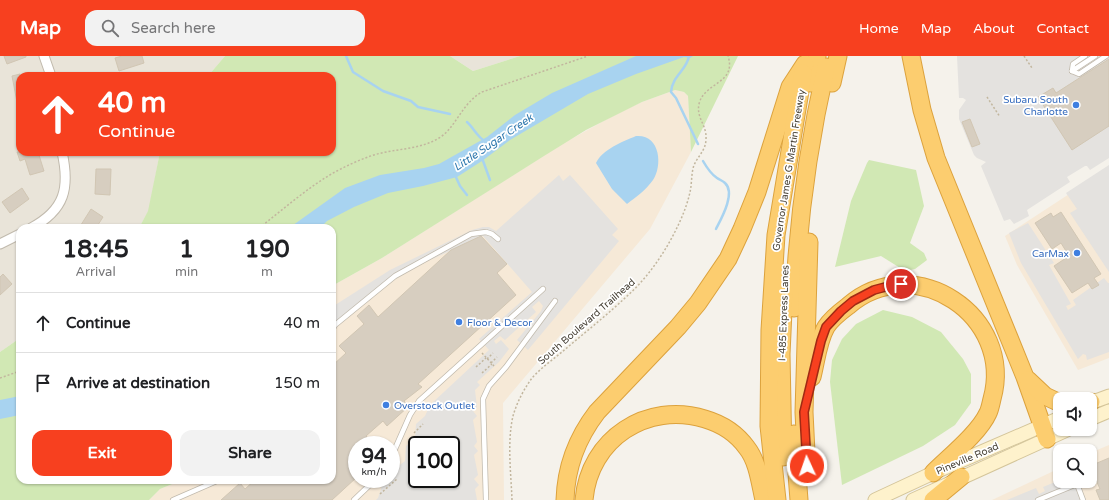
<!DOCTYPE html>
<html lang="en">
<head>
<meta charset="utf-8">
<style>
	body { margin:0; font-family:"Varela Round",sans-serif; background:#f2f2f2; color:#202124; height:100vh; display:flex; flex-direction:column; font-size:15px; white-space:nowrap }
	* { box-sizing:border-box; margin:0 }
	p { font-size:13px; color:#757577 }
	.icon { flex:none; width:22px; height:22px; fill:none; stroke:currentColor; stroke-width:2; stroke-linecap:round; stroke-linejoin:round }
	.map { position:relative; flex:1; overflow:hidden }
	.details { position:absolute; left:16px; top:168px; width:320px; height:260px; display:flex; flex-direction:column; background:#fff; border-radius:12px; box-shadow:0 1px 3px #0004 }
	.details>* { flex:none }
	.guide { position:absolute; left:16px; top:16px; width:320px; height:84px; border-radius:12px; box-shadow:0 1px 3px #0004; background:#f7401f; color:#fff; overflow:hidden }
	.fabs { position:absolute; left:1053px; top:336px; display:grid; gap:8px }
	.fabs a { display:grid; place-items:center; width:44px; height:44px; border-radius:8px; background:#fff; box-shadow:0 1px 3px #0004; font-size:20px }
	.speed { position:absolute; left:348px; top:380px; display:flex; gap:8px; font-size:20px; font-weight:700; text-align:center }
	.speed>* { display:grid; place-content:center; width:52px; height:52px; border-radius:50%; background:#fff; box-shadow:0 1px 3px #0004; line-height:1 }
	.speed small { font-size:10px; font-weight:400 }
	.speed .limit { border:2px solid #111; border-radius:6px; background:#fff; color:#111 }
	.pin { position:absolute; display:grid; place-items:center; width:34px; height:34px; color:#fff; margin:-17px; border:2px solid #fff; border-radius:50%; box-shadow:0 1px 4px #0007 }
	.me { position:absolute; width:44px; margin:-22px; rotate:357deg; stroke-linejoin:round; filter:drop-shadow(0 0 3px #0008) }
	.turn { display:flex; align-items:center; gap:14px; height:84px; padding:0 16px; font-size:18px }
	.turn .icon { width:52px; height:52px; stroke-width:2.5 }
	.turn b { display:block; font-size:28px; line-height:34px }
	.eta { display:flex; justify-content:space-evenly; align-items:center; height:68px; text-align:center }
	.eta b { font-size:24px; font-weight:800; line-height:28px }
	.action { display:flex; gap:8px; margin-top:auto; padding:8px 16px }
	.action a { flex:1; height:46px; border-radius:12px; background:#f7401f; color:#fff; font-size:16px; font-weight:800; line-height:46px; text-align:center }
	.action a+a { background:#f2f2f2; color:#202124 }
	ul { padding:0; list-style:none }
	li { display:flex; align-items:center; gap:12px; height:60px; padding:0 16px; border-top:1px solid #e0e0e0 }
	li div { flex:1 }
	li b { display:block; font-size:15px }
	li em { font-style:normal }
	header { display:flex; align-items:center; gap:24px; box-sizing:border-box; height:56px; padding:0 20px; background:#f7401f; color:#fff }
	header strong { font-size:19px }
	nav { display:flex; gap:22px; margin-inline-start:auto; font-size:14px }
	.search { width:280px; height:36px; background:#f2f2f2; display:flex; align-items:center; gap:10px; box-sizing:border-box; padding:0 14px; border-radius:12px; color:#757577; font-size:15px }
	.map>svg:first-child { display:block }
	.residential { fill:#e9e4d9 }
	.commercial { fill:#f6e9d7; fill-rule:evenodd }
	.green { fill:#d1e8b4 }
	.parking { fill:#e4e2df; fill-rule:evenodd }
	.water { fill:#a8d3f0 }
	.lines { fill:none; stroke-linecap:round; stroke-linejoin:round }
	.stream { stroke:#a8d3f0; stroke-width:2.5 }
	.building { fill:#d7cec0; stroke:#d1c6b3 }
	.service-casing { stroke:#c1baad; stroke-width:6 }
	.minor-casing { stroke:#c1baad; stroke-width:11 }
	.secondary-casing { stroke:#d4c59a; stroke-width:15 }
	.motorway-casing { stroke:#dca23d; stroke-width:19 }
	.path { stroke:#c2b69e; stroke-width:1.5; stroke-dasharray:2 2; stroke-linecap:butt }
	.service { stroke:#fff; stroke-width:4.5 }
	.minor { stroke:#fff; stroke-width:9 }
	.secondary { stroke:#fef2cc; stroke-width:13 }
	.motorway { stroke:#fccd6f; stroke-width:17 }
	.route-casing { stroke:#a12a14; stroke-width:10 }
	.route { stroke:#f7401f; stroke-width:7 }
	.shop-dot { fill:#3f7fe0; stroke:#fff; stroke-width:1.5 }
	.labels { text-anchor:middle; stroke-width:3.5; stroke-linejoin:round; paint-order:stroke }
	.shop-label { font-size:10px; fill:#366cbe; stroke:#fff; text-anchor:end }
	.street-label { font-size:10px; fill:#494338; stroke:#fff }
	.water-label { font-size:11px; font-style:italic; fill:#2f78ad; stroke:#fff }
</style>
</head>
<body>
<header>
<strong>Map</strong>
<div class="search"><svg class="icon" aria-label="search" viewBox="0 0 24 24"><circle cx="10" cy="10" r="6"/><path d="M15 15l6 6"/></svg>Search here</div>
<nav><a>Home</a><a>Map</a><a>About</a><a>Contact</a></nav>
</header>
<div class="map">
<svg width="1109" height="444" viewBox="0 0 1109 444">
	<rect width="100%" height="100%" fill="#f5f2eb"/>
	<g class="residential">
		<path d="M 0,0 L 225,0 L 208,20 L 20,20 L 20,96 L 160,96 L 149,154 L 139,172 L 20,172 L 20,282 L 0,296 Z"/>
		<path d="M 450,0 L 520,0 L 473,15 Z"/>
	</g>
	<g class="commercial">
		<path d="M 675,34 L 684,36 L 688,40 L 691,96 L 650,173 L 503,347 L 504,444 L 149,444 L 160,433 L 182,424 L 332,424 L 332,230 L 382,202 L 564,87 L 620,56 L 642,46 ZM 357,389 L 391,389 L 391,423 L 357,423 ZM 417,389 L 451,389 L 451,423 L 417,423 Z"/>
		<path d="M 1109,112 L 1109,302 L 1078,314 L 1017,209 L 1005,180 Z"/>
		<path d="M 1109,389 L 1109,444 L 992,444 L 1060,412 L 1060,425 L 1090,425 L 1090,397 Z"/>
	</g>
	<g class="green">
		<path d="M 225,0 L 450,0 L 473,15 L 520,0 L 738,0 L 691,96 L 688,40 L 684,36 L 675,34 L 642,46 L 586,74 L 544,100 L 382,202 L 332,230 L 332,172 L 139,172 L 148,155 L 160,96 L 332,96 L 332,20 L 208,20 Z"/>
		<path d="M 869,104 L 916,114 L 924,150 L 910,187 L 924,197 L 927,204 L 915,213 L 905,215 L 881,200 L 835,211 L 851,145 L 867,107 Z"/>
		<path d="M 883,254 L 912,261 L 941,276 L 963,303 L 971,318 L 971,347 L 955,369 L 923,390 L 842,429 L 830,326 L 832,304 L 842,283 L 856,268 Z"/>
		<path d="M 20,282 L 20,424 L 182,424 L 160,433 L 149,444 L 0,444 L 0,296 Z"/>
	</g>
	<g class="parking">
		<path d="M 957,0 L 1109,0 L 1109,102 L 1090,114 L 1087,110 L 1085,110 L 1067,121 L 1070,126 L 1027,154 L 1029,160 L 1014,168 L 1010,163 L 1004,165 L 981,110 L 986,106 L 977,102 L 974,99 L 959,63 L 959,54 L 966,44 L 963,42 L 959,42 Z"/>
		<path d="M 1109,109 L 1109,216 L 1070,157 L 1077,153 L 1066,137 Z"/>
		<path d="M 559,119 L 563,125 L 570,119 L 618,173 L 612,179 L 619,185 L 528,294 L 517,284 L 541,255 L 543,250 L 539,245 L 532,251 L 536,256 L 505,284 L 500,280 L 494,285 L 496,288 L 501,284 L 509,293 L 499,306 L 477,326 L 480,329 L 475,334 L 477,351 L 473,355 L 477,360 L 473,364 L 477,386 L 474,390 L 478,395 L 474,399 L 478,419 L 474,423 L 479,429 L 475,433 L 477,444 L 376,444 L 378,442 L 382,430 L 391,423 L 396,412 L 405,405 L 406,390 L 415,382 L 416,368 L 425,360 L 430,349 L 489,294 L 479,283 L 532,236 L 483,180 L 395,220 L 332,274 L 332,251 L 390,214 L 472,174 L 483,171 L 489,171 L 496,175 ZM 417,389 L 451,389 L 451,423 L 417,423 Z"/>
		<path d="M 1028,167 L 1054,207 L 1049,209 L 1071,248 L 1066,250 L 1068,254 L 1076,249 L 1073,244 L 1104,222 L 1108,227 L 1109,227 L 1109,296 L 1087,304 L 1086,299 L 1083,298 L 1078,303 L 1021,207 L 1009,177 Z"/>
		<path d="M 1060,424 L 1078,425 L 1086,444 L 1007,444 L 1036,432 L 1039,438 L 1045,435 L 1043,431 Z"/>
	</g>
	<g class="water">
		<path d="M 636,0 L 693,0 L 690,2 L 684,1 L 636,18 L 588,38 L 510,84 L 482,105 L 457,121 L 423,130 L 388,137 L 354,151 L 327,165 L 320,172 L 289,172 L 345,132 L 380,119 L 424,112 L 439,108 L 487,81 L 515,59 L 552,37 Z"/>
		<path d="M 636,80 C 660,78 663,109 653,124 C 646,134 636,141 627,148 L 612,133 L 596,107 C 603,93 622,86 636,80 Z"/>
		<path d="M 20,340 L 20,359 L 0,363 L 0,344 Z"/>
	</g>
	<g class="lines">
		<g class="stream">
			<path d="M 346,0 L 353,16 L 383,35 L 411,45 L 418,51 L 450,58"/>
			<path d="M 689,0 C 687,14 672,20 671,36 L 676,42 L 698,88"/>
			<path d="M 467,66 C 473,71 478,82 485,85"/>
			<path d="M 482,102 L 490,124"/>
			<path d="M 703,105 C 707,112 711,118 717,122 C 720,124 723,125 725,127 C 736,137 721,163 716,173"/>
			<path d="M 455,119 L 460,130 L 467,139"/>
		</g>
	</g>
	<g class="building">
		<path d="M 4,0 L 26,0 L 26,1 L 7,8 Z"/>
		<path d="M 122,0 L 142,0 L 144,7 L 119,15 L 115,2 Z"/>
		<path d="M 1109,3 L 1109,70 L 1072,94 L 1038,41 L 1053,32 L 1056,37 Z"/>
		<path d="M 20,18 L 20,46 L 17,46 L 12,20 Z"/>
		<path d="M 970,63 L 980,88 L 972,91 L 962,66 Z"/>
		<path d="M 17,96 L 38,96 L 44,115 L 30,119 L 25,103 L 20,105 Z"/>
		<path d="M 96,113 L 111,113 L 110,139 L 95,138 Z"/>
		<path d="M 22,132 L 29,143 L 10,157 L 2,146 Z"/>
		<path d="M 91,153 L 103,161 L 96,172 L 79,172 Z"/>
		<path d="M 1061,156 L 1101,218 L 1094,222 L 1099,229 L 1092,233 L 1088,227 L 1072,237 L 1054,210 L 1069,200 L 1061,187 L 1052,193 L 1035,167 L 1051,157 L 1053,161 Z"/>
		<path d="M 481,180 L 507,208 L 497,217 L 516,239 L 418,328 L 422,331 L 404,345 L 409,350 L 387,370 L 383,365 L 366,380 L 374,389 L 357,389 L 357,421 L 332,444 L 221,444 L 240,427 L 245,433 L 255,424 L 332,424 L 332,310 L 346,297 L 339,290 L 364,268 L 357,260 L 369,249 L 378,261 L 451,194 Z"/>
		<path d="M 3,218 L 12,228 L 0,239 L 0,221 Z"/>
		<path d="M 1109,402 L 1109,444 L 1100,444 L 1096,434 L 1100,433 L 1090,410 Z"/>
	</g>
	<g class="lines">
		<g class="service-casing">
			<g id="service">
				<path d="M 1072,15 L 1079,18 L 1106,0"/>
				<path d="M 1072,15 L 1095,0"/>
				<path d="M 1072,15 L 1073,8 L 1085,0"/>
				<path d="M 332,274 L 335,269 L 395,220 L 471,178 L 486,176 L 492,178 L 498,183"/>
				<path d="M 391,402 L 410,359 L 419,345 L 543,233"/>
				<path d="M 173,444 L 219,424"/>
				<path d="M 354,444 L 376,423"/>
				<path d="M 486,444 L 483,343 L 489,330 L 506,311 L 555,245"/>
				<path d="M 1038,444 L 1077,428 L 1083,444"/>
			</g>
		</g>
		<g class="minor-casing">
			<g id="minor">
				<path d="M 44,0 L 51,20"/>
				<path d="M 31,172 C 65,154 70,132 62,96"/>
				<path d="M 0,188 L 20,178"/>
			</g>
		</g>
		<g class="secondary-casing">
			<g id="secondary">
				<path d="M 1090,347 L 1109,340"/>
				<path d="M 1090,363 L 1109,355"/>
				<path d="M 875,444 L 933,417 L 1060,362"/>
				<path d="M 913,444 L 1069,373"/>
			</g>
		</g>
		<g class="motorway-casing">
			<g id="motorway">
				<path d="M 911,0 L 922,54 L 936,102 L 1025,321 L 1047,383"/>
				<path d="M 811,27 L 817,0"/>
				<path d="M 832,27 L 838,0"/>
				<path d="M 794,252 C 797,171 808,90 826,11"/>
				<path d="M 812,321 C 816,305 818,285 826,271 C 831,263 840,256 848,250 C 914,193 1015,260 992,343 C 991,347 990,353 988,357 C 979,377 949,401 933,417"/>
				<path d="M 1028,324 L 1045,340 L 1060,347"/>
				<path d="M 1090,347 L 1091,346"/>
				<path d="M 794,378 L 799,444"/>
				<path d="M 806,397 L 804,356 L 809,186"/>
				<path d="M 783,401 L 781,298 L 784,233"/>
				<path d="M 565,444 C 566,411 577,382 597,356 L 678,271 L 698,247 L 728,203 L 742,173 L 757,136 L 790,31 L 805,8"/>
				<path d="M 584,444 C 589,383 647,345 705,363 C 722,368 737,378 747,392 C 758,406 760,427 764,444"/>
				<path d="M 777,444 L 769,370 L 770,274 L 776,179 L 803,17"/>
				<path d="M 933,444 L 961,421"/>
			</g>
		</g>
		<g class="path">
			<path d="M 1024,0 L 1032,12"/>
			<path d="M 987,41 L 1000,61"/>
			<path d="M 259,172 C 284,153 308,131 335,116 C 346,110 357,105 368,101 C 391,92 418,95 439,82 C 456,72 461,48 482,36 L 588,0"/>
			<path d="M 482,297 L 494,310"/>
			<path d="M 487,303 L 493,297"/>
			<path d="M 491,307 L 497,301"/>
			<path d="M 476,311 L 486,302"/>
			<path d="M 482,317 L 492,308"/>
			<path d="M 0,322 L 20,315"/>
			<path d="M 414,377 L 423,368"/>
			<path d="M 380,438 L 397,423"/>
			<path d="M 512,444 C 511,417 507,386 513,360 C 517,346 524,333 532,322 C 541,312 552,304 562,296 C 583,278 606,260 626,241 C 642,227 655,210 666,192 C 676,175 686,155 690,136 C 692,128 691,118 694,109 C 698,100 706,94 706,83 C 707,69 696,62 699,48 C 704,26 737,28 728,0"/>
		</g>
		<use href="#service" class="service"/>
		<use href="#minor" class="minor"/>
		<use href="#secondary" class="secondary"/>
		<use href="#motorway" class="motorway"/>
	</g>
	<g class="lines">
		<g class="route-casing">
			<path id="route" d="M 807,410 L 804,356 L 821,285 L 826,271 L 841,255 L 853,245 L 874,234 L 889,230 L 901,228"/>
		</g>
		<use href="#route" class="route"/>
	</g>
	<g class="shop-dot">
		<circle cx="1076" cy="49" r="4"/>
		<circle cx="1077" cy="197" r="4"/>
		<circle cx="459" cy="266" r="4"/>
		<circle cx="386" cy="349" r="4"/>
	</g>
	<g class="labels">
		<g class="shop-label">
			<text x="1068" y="47">Subaru South<tspan x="1068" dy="12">Charlotte</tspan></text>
			<text x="1069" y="201">CarMax</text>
			<text x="467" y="270" text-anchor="start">Floor &amp; Decor</text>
			<text x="394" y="353" text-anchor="start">Overstock Outlet</text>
		</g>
		<g class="street-label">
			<text transform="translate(788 114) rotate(-81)" y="4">Governor James G Martin Freeway</text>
			<text transform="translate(783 257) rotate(-88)" y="4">I-485 Express Lanes</text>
			<text transform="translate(586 265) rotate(-41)" y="4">South Boulevard Trailhead</text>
			<text transform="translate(967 402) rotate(-23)" y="4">Pineville Road</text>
		</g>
		<g class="water-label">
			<text transform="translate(493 86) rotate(-34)" y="4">Little Sugar Creek</text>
		</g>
	</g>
</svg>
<div class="fabs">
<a><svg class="icon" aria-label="sound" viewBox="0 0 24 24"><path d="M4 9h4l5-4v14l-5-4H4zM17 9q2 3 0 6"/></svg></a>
<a><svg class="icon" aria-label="search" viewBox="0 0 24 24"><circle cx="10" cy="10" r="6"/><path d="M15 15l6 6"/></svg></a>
</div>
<div class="speed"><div>94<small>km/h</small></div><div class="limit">100</div></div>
<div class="pin" style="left:901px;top:228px;background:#d93025"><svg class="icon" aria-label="arrive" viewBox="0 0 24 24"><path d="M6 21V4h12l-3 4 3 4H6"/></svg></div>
<svg class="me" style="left:807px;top:410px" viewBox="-20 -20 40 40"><circle r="17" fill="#f7401f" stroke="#fff" stroke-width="3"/><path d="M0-11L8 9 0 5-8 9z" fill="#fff"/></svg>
<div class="guide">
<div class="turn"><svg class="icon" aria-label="ahead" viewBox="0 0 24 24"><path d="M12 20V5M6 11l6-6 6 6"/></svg><div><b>40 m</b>Continue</div></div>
</div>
<section class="details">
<div class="eta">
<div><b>18:45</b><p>Arrival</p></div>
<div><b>1</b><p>min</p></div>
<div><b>190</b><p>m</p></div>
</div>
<ul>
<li><svg class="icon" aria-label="ahead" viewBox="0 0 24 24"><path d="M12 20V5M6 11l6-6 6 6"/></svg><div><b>Continue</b></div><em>40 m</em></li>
<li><svg class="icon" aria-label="arrive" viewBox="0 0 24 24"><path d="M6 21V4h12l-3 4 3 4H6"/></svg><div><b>Arrive at destination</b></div><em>150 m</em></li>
</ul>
<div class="action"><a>Exit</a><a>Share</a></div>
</section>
</div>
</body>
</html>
